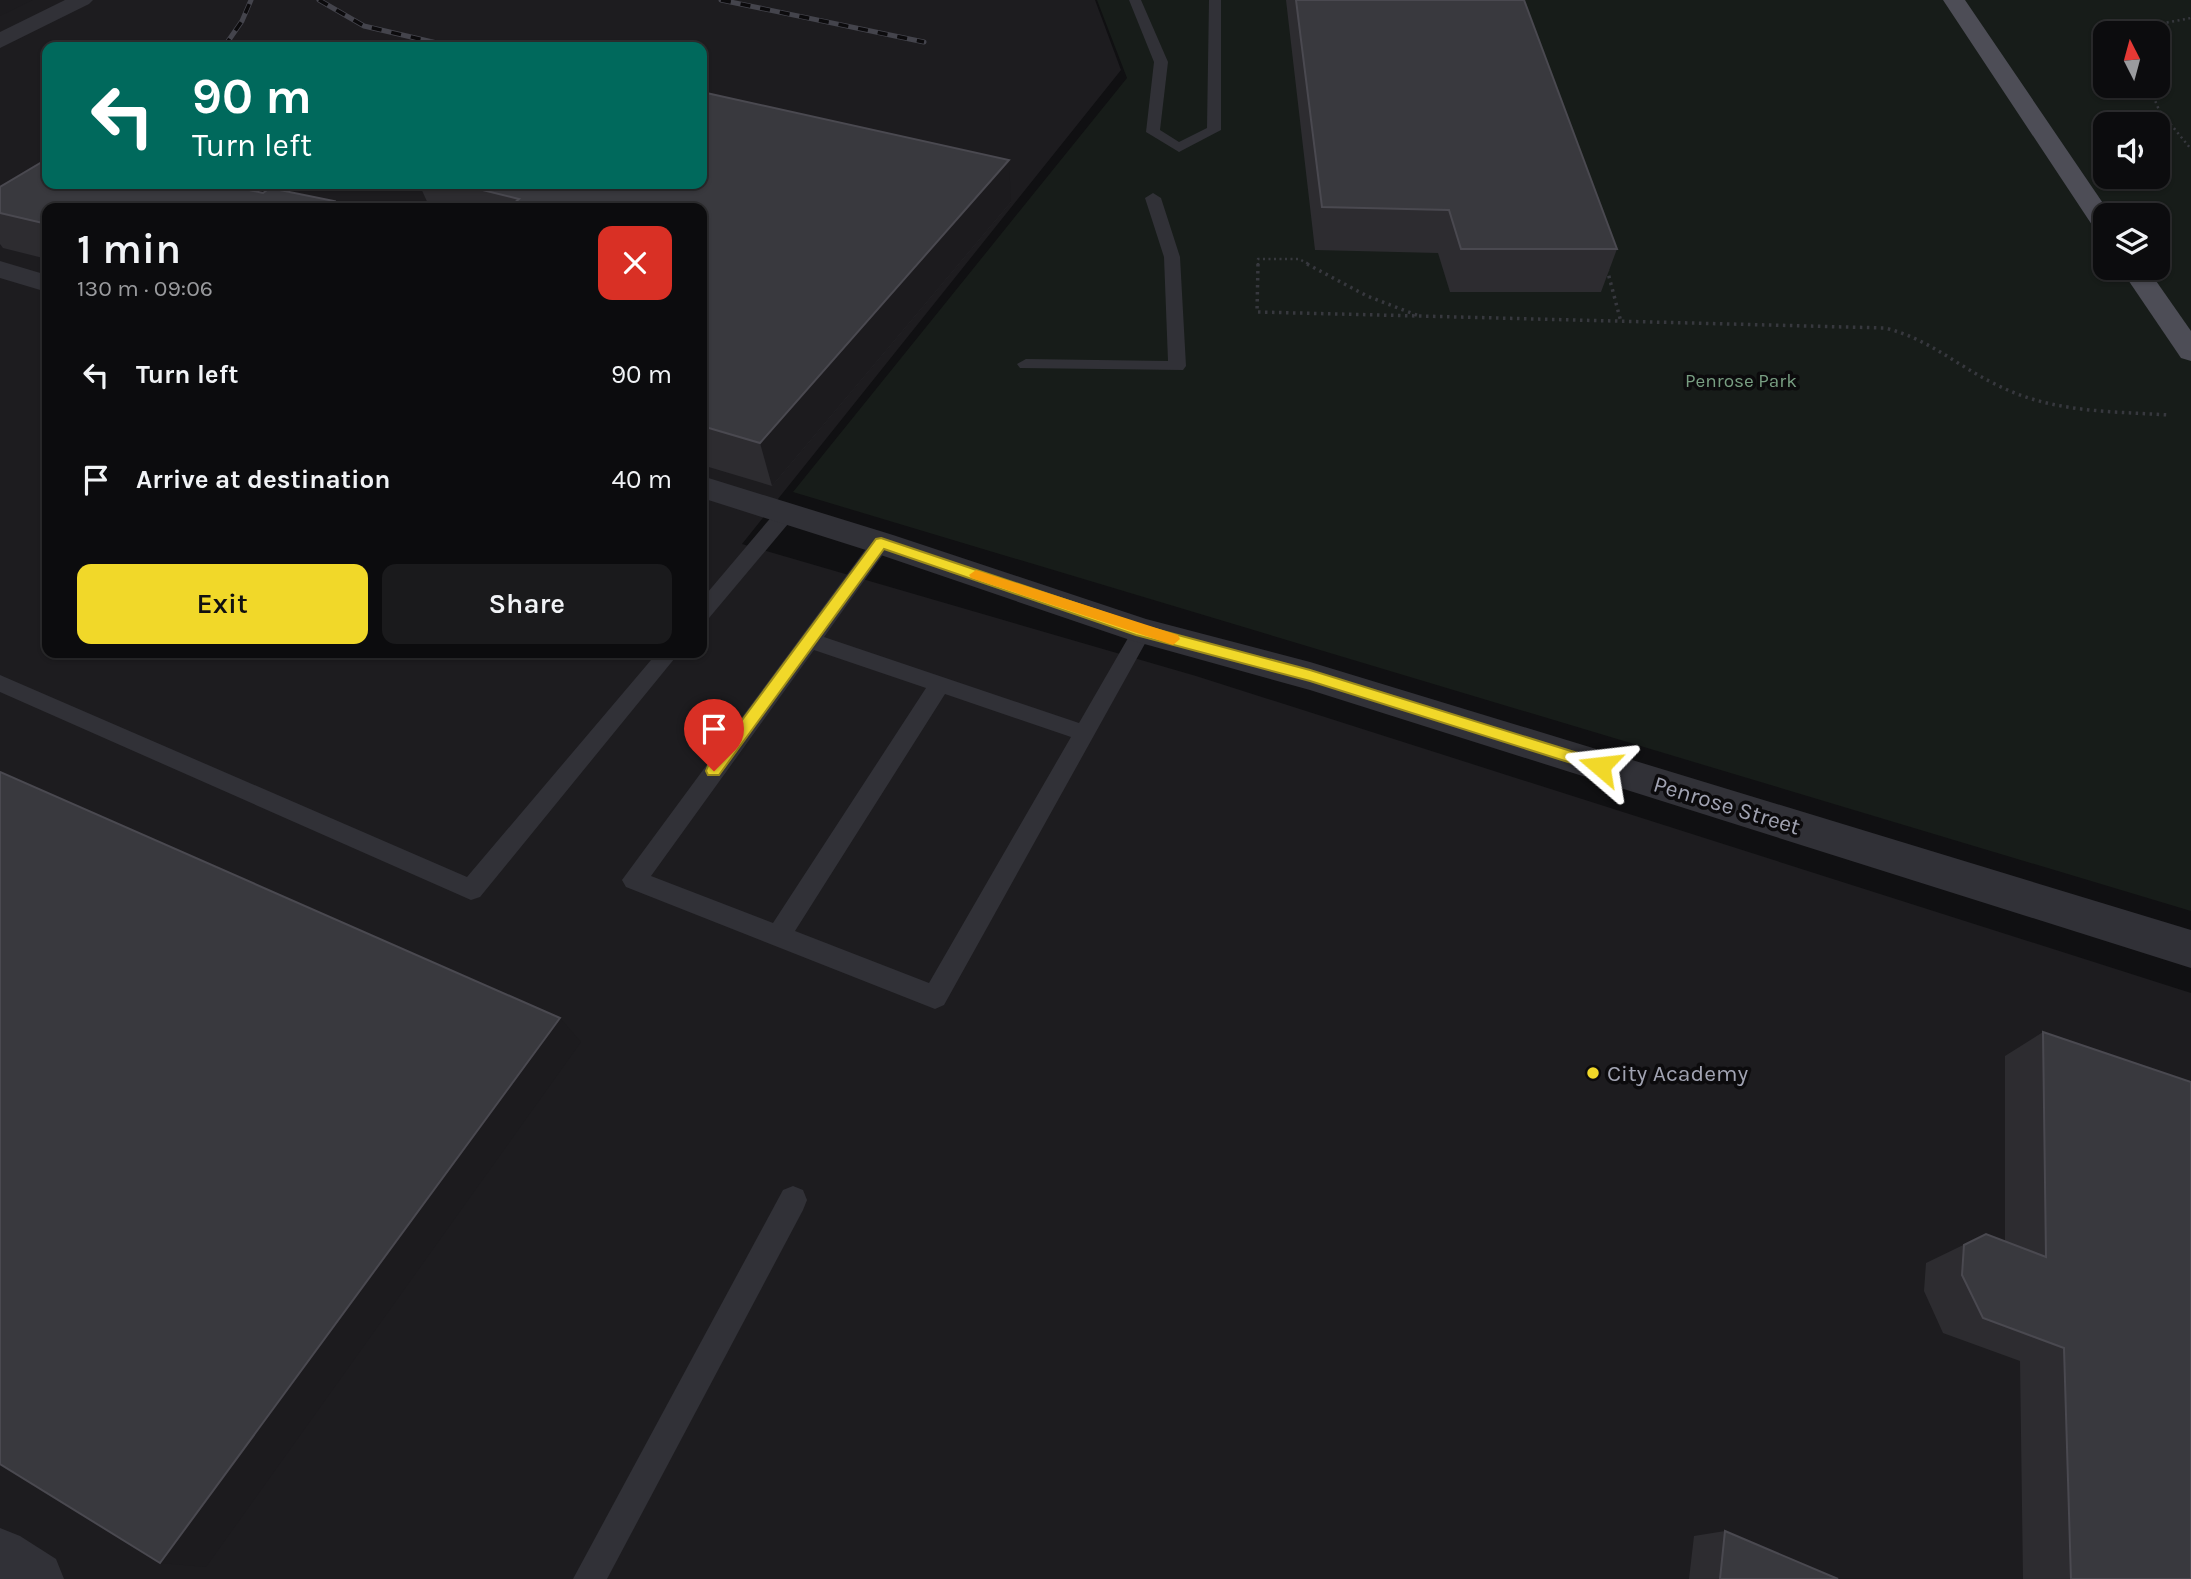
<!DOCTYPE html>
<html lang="en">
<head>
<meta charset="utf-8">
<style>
	body { margin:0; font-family:Karla,sans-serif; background:#1a1a1c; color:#f1f3f6; height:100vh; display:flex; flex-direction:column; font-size:26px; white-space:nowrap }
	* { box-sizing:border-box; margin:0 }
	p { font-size:23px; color:#9a9b9e }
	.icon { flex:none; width:38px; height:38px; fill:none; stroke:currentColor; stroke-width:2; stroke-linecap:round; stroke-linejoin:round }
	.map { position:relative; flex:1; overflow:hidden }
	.details { position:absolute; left:42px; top:203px; width:665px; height:455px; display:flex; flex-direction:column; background:#0c0c0e; border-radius:14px; box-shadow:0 2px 5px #0004,0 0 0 2px #2c2c2e }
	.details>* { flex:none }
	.guide { position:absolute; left:42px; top:42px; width:665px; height:147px; border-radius:14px; box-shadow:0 2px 5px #0004,0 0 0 2px #2c2c2e; background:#00695c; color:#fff; overflow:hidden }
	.needle { width:46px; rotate:354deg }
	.controls { position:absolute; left:2093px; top:21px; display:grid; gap:14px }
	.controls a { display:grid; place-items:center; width:77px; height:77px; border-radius:14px; background:#0c0c0e; box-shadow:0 2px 5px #0004,0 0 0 2px #2c2c2e; font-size:35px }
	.pin { position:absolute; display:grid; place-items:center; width:60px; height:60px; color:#fff; margin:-72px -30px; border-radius:50% 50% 50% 0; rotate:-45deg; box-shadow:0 0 7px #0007 }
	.pin .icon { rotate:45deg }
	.me { position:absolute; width:77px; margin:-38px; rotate:287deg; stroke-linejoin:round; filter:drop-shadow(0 0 5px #0008) }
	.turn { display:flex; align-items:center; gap:24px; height:147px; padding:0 35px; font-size:32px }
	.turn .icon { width:91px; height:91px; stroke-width:2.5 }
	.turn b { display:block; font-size:49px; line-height:60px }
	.round { display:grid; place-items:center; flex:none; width:74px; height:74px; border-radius:14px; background:#1a1a1c }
	.head { display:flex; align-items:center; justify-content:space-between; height:119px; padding:0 35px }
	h1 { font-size:42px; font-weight:600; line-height:52px }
	.cta { display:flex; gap:14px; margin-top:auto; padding:14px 35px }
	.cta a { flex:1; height:80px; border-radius:14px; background:#f1d829; color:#111; font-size:28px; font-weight:600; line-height:80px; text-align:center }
	.cta a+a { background:#1a1a1c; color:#f1f3f6 }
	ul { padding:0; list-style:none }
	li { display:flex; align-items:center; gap:21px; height:105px; padding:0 35px }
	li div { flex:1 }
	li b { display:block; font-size:26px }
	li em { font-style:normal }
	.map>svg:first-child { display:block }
	.built { fill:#1d1c1f; fill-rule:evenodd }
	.green { fill:#171c19; fill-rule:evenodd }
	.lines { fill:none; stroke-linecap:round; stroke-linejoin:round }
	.path-far1 { stroke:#37383e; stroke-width:2.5; stroke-dasharray:2 3.5; stroke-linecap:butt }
	.path { stroke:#37383e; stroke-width:3.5; stroke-dasharray:2.5 4.5; stroke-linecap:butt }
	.lane { fill:#313137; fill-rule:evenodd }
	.street { fill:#313137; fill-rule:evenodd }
	.primary { fill:#4d4d56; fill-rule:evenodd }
	.rail-casing { stroke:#44444c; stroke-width:5 }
	.rail { stroke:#0c0b0d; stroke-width:3.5; stroke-dasharray:10; stroke-linecap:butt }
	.wall { fill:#2d2c30 }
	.shaded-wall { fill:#1c1b1e }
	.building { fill:#39393e; stroke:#4a4950; stroke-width:2 }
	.route { fill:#f1d829; stroke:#9d8c1b; stroke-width:2 }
	.slow { fill:#f59e0b }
	.poi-dot { fill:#f1d829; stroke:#0c0b0d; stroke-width:2.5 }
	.labels { text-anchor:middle; stroke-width:7; stroke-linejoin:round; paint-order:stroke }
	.far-park-label { font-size:19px; fill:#789e82; stroke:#0c0b0d }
	.street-label { font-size:23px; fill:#a1a3b2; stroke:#0c0b0d }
	.poi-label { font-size:23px; fill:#a1a3b2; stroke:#0c0b0d; text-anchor:start }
</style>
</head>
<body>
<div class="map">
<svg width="2191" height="1579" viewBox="0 0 2191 1579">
	<rect width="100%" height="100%" fill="#101012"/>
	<path class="built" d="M 0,0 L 1095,0 L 1121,70 L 742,544 L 1196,676 L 2191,993 L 2191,1579 L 0,1579 ZM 47,47 L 702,47 L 702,184 L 47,184 ZM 47,208 L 702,208 L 702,653 L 47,653 Z"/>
	<path class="green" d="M 1097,0 L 2191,0 L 2191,911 L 793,492 L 1127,78 ZM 2105,33 L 2158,33 L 2158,86 L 2105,86 ZM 2105,124 L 2158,124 L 2158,177 L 2105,177 ZM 2105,215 L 2158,215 L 2158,268 L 2105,268 Z"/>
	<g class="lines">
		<g class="path-far1">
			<path d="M 2129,33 L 2127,30 L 2191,18"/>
			<path d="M 2149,86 L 2159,110 L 2191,149"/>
			<path d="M 1258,265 L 1258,259 L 1299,259 L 1311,265"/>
		</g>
		<g class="path">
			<path d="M 1258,264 L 1257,312 L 1419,316"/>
			<path d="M 1307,264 L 1367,296 L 1419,316"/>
			<path d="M 1607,269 L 1621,322"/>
			<path d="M 1419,316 L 1885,328 C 1929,339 1956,365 1995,384 C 2051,413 2108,411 2169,415"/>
		</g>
		<g class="lane">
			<path d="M 1129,0 L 1141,0 L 1168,62 L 1160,130 L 1179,142 L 1207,128 L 1209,0 L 1221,0 L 1221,130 L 1179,152 L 1146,132 L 1154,62 Z"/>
			<path d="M 1153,193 L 1161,198 L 1180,257 L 1186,366 L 1183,370 L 1020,368 L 1017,364 L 1026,359 L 1168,361 L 1164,257 L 1145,198 Z"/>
			<path d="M 786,506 L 793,508 L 796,513 L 793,518 L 709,618 L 702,620 L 702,599 L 779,508 Z"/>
			<path d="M 881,536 L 888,538 L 891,543 L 824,637 L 1079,723 L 1135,626 L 1142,623 L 1149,626 L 1152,631 L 944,1005 L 935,1009 L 626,887 L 622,880 L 874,538 ZM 814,650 L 926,688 L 773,923 L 651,876 ZM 945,694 L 1071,737 L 929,983 L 795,931 Z"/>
			<path d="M 657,653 L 679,653 L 480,897 L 471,900 L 0,692 L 0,675 L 467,877 Z"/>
			<path d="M 793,1186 L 803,1190 L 807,1200 L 803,1210 L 607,1579 L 573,1579 L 783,1190 Z"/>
		</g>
		<g class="street">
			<path d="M 65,0 L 93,0 L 89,4 L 0,48 L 0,32 Z"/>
			<path d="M 0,261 L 47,275 L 47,292 L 0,278 Z"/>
			<path d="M 702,476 L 893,535 L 1146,619 L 1310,662 L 2191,930 L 2191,968 L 1310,690 L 1130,640 L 869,551 L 702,498 Z"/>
			<path d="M 0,1528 L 20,1536 L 56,1559 L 64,1579 L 0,1579 Z"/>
		</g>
		<g class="primary">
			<path d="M 1943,0 L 1965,0 L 2111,215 L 2105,215 L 2105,233 L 2096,231 Z"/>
			<path d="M 2120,268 L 2147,268 L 2191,331 L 2191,361 L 2181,358 Z"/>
		</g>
		<g class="rail-casing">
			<g id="rail">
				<path d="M 319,0 L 364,26 L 454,47"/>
				<path d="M 721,0 L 924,42"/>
				<path d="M 224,47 L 242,21 L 251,0"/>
			</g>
		</g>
		<use href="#rail" class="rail"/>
	</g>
	<g class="wall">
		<path d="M 1286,0 L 1524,0 L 1617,249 L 1601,292 L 1450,292 L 1438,253 L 1315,250 Z"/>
		<path d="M 419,184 L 702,184 L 1011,202 L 772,486 L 702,465 L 702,208 L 430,208 Z"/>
		<path d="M 0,187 L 263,193 L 334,201 L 338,208 L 47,208 L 47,259 L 3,248 L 0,244 Z"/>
		<path d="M 2043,1032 L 2191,1579 L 2023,1579 L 2020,1361 L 1943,1333 L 1924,1291 L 1926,1263 L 1986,1234 L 2005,1241 L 2005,1056 Z"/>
		<path d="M 1725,1531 L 1838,1579 L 1689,1579 L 1694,1536 Z"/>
	</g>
	<g class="shaded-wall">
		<path d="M 0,0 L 33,0 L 0,16 Z"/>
		<path d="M 1009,160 L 1011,202 L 772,486 L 760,443 Z"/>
		<path d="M 334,201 L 338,208 L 325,208 Z"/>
		<path d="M 560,1018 L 581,1042 L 206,1567 L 160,1563 Z"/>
	</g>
	<g class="building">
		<path d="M 1296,0 L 1524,0 L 1617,249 L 1461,249 L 1449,210 L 1322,207 Z"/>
		<path d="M 702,92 L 1009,160 L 760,443 L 702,426 L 702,208 L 508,208 L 519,199 L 458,184 L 702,184 Z"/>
		<path d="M 47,159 L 47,184 L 221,184 L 263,193 L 270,188 L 334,201 L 325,208 L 47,208 L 47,224 L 0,213 L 0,187 Z"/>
		<path d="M 0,772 L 560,1018 L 160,1563 L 0,1464 Z"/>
		<path d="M 2043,1032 L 2191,1082 L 2191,1579 L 2071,1579 L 2064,1348 L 1983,1318 L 1962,1275 L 1964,1245 L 1986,1234 L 2046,1257 Z"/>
		<path d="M 1725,1531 L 1838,1579 L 1720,1579 Z"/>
	</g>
	<path class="route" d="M 881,538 L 1144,626 L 1310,670 L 1600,760 L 1608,766 L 1600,772 L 1310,681 L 1136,635 L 884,549 L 719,775 L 708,775 L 706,771 L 708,766 L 876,539 Z"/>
	<path class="slow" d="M 976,570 L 1178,635 L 1180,639 L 1173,645 L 971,578 L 969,575 Z"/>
	<circle class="poi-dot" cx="1593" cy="1073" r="7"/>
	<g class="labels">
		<g class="far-park-label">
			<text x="1741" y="387">Penrose Park</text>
		</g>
		<g class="street-label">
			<text transform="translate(1727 805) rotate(17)" y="8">Penrose Street</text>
		</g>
		<g class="poi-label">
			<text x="1607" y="1081">City Academy</text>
		</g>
	</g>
</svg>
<div class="controls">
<a><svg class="needle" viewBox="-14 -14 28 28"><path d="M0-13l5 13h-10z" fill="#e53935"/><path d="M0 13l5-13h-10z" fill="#9a9b9e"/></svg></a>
<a><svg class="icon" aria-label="sound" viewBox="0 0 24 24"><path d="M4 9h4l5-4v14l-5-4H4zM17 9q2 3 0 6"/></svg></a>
<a><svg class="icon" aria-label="layers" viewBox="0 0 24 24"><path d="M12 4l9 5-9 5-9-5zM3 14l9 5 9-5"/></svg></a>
</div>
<div class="pin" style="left:714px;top:771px;background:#d93025"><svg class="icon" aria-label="arrive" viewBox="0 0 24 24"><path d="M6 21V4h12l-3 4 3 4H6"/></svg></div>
<svg class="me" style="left:1600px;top:766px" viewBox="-20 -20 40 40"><path d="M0-17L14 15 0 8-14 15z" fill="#f1d829" stroke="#fff" stroke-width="4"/></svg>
<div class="guide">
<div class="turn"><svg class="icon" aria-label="left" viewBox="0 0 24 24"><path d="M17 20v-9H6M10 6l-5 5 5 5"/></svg><div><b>90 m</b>Turn left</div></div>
</div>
<section class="details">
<div class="head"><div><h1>1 min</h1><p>130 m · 09:06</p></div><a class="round" style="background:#d93025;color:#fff"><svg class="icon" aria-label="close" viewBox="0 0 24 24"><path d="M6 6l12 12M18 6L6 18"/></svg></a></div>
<ul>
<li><svg class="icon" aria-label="left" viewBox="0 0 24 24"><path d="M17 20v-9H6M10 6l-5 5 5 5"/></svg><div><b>Turn left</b></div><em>90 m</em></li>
<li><svg class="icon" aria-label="arrive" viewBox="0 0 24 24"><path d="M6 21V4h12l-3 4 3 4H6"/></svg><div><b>Arrive at destination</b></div><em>40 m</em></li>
</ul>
<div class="cta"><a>Exit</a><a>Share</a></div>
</section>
</div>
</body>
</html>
